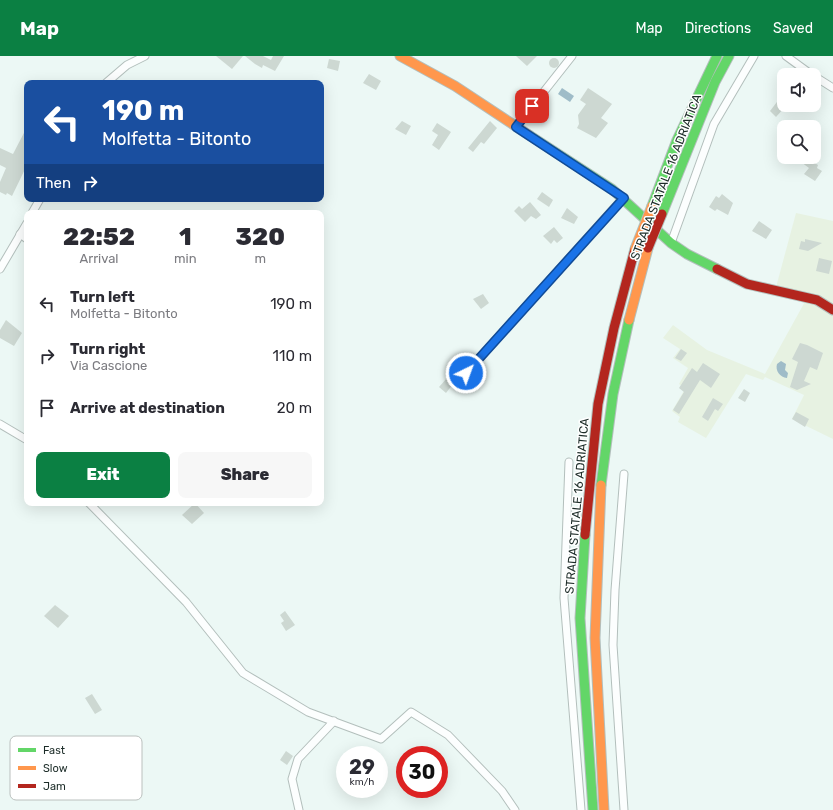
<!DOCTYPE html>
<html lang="en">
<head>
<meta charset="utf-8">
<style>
	body { margin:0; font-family:Rubik,sans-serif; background:#f7f7f7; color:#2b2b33; height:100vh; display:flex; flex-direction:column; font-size:15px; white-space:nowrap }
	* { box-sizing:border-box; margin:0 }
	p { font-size:13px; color:#7c7c81 }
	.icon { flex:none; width:22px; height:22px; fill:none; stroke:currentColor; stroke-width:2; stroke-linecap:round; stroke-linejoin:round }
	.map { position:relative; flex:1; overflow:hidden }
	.details { position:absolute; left:24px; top:154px; width:300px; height:296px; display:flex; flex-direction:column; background:#fff; border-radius:8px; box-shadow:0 4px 16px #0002 }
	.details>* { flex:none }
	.banner { position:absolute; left:24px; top:24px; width:300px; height:122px; border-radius:8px; box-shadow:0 4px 16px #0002; background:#1a4fa0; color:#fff; overflow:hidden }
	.fabs { position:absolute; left:777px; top:12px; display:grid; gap:8px }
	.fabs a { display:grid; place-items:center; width:44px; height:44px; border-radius:8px; background:#fff; box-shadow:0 4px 16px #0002; font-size:20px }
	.speed { position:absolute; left:336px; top:690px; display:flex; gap:8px; font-size:20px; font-weight:700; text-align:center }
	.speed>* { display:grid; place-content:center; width:52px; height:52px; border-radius:50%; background:#fff; box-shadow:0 4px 16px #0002; line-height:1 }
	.speed small { font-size:10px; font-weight:400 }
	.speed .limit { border:6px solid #d22; background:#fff; color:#111 }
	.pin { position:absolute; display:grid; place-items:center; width:34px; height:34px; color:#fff; margin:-17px; border-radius:8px; box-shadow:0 2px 6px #0006 }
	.me { position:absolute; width:44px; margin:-22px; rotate:42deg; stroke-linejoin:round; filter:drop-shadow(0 0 3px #0008) }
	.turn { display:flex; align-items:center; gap:14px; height:84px; padding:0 12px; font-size:18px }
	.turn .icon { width:52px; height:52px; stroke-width:2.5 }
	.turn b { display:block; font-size:28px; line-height:34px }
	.then { display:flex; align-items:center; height:38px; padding:0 12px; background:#0003; gap:8px; font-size:15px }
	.eta { display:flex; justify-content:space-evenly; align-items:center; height:68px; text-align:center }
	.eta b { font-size:24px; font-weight:800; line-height:28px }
	.button { display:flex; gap:8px; margin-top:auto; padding:8px 12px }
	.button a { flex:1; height:46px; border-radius:8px; background:#0b8043; color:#fff; font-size:16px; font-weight:800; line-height:46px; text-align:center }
	.button a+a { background:#f7f7f7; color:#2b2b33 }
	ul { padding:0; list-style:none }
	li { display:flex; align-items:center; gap:12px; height:52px; padding:0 12px }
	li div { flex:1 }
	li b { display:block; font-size:15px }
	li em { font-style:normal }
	header { display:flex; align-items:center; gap:24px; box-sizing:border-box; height:56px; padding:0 20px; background:#0b8043; color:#fff }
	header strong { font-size:19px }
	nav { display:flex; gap:22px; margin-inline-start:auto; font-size:14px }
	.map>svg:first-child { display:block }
	.green { fill:#e7f2e2 }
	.water { fill:#9fbcc8 }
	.building { fill:#cdd8d2 }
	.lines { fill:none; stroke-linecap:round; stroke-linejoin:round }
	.street-casing { stroke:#b3bfbc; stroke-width:9 }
	.fast-casing { stroke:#b3bfbc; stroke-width:11 }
	.slow-casing { stroke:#b3bfbc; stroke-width:11 }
	.jam-casing { stroke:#b3bfbc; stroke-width:11 }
	.street { stroke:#fcfefe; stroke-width:7 }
	.fast { stroke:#63d668; stroke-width:9 }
	.slow { stroke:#ff974d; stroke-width:9 }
	.jam { stroke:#b3261e; stroke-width:9 }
	.slow-bridge-casing { stroke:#b3bfbc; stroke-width:11; stroke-linecap:butt }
	.jam-bridge-casing { stroke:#b3bfbc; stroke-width:11; stroke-linecap:butt }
	.slow-bridge { stroke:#ff974d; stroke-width:9 }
	.jam-bridge { stroke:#b3261e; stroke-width:9 }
	.route-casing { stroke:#114b97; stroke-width:10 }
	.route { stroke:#1a73e8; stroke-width:7 }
	.labels { text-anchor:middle; stroke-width:3; stroke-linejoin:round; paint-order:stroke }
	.street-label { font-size:12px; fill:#1c2c28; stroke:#fff }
	.key { fill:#fff; stroke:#bbc0be; stroke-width:1 }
	.key-label { font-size:11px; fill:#1c2c28 }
</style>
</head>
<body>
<header>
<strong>Map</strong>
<nav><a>Map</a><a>Directions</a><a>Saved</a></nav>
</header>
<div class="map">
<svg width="833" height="754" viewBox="0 0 833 754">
	<rect width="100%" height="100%" fill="#ecf8f5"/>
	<path class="green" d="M 796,157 L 833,165 L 833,383 L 792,363 L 804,339 L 765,321 L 763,324 L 746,318 L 706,382 L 678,366 L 680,361 L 672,355 L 685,333 L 679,328 L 688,312 L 673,302 L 680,293 L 663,282 L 673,269 L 707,294 L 765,318 L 807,242 L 775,235 Z"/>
	<g class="water">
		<path d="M 562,32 L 574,40 L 570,46 L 558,38 Z"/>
		<path d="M 781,305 L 786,308 L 785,314 L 788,317 L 787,322 C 780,321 775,315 777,308 Z"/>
	</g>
	<g class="building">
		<path d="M 216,0 L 243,0 L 232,13 Z"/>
		<path d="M 245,0 L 263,0 L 271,4 L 273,0 L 284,0 L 275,15 L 263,9 L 262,12 L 255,8 Z"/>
		<path d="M 516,0 L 537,0 L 527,10 Z"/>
		<circle cx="554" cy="7" r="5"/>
		<path d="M 329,3 L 340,5 L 338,15 L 327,12 Z"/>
		<path d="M 369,18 L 381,25 L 376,34 L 363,27 Z"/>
		<path d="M 588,32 L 612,48 L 601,62 L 608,67 L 596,82 L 577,72 L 579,68 L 578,59 L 586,48 L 580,44 Z"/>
		<path d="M 780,42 L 784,46 L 784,52 L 776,61 L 770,55 Z"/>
		<path d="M 402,65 L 411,70 L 406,79 L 395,73 Z"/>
		<path d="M 490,65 L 497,72 L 484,88 L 481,86 L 473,96 L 468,92 Z"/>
		<path d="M 437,67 L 451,76 L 439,94 L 432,89 L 438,79 L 432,75 Z"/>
		<path d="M 27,71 L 27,109 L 12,140 L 7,137 L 6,139 L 0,136 L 0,126 L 6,112 L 0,109 L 0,92 L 13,98 Z"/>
		<path d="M 805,101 L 818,109 L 817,112 L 822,115 L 815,125 L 804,118 L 809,112 L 801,106 Z"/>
		<path d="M 542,136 L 553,144 L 549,151 L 537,143 Z"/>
		<path d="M 722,138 L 733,147 L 728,159 L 717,153 L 715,155 L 709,151 L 716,140 L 719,142 Z"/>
		<path d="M 530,146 L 541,159 L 536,163 L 531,160 L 525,166 L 514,155 L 519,150 L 522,153 Z"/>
		<path d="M 567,152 L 578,161 L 574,168 L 561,162 Z"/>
		<path d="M 759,165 L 772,174 L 766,183 L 752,175 Z"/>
		<path d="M 554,171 L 563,182 L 557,187 L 554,184 L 551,188 L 543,180 Z"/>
		<path d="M 805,183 L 822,187 L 808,195 L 799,193 L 801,185 L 805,186 Z"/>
		<path d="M 819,202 L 832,205 L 829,218 L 816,215 Z"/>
		<path d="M 483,238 L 489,247 L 481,253 L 473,243 Z"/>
		<path d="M 6,264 L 22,277 L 14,290 L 0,282 L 0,274 Z"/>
		<path d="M 800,287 L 807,289 L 823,297 L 817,314 L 810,311 L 804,325 L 811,328 L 797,334 L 790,331 L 798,306 L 792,303 Z"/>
		<path d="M 681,293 L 687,297 L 681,305 L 675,302 Z"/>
		<path d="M 703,307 L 720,318 L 711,332 L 700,324 L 679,358 L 673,354 L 684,336 L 679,332 L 692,312 L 697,316 Z"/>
		<path d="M 447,322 L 453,328 L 446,337 L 439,331 Z"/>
		<path d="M 744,333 L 750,337 L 745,346 L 738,342 Z"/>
		<path d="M 713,342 L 723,348 L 718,355 L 715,353 L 708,365 L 702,361 Z"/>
		<path d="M 796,356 L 809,363 L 805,371 L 792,363 Z"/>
		<path d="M 195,447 L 204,457 L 192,468 L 182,459 Z"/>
		<path d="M 55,549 L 69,560 L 58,572 L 44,560 Z"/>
		<path d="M 285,555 L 295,569 L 286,575 L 281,567 L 284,565 L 280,559 Z"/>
		<path d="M 92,638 L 102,654 L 95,658 L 85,642 Z"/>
		<path d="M 286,695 L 293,700 L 287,709 L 280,704 Z"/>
	</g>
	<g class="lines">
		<g class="street-casing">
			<g id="street">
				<path d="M 786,0 L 812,19"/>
				<path d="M 814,20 L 833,32"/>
				<path d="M 106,27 L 127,9 L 145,0"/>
				<path d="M 516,71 L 572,0"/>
				<path d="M 32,157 L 40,143"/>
				<path d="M 20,178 L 27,183"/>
				<path d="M 671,187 L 714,68 L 754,0"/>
				<path d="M 0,213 L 27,167"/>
				<path d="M 466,317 L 623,142"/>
				<path d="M 0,368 L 27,384"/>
				<path d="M 569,406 L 564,542 L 581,754"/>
				<path d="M 624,418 L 615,534 L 613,589 L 624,754"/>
				<path d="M 89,447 L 186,546 L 243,617 L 308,656 L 381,683 L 411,656 L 448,679 L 502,735 L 515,754"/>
				<path d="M 299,754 L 292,723 L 298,703 L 334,665"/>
			</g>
		</g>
		<g class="fast-casing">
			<g id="fast">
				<path d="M 529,79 L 612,133 L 671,187 L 687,198 L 717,213"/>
				<path d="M 652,150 L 677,84 L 717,0"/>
				<path d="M 662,158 L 715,26 L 729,0"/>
				<path d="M 601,429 L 613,338 L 629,264"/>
				<path d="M 585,479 L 580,562 L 593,754"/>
			</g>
		</g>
		<g class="slow-casing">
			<g id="slow">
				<path d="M 400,0 L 455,30 L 529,79"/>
				<path d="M 629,264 L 648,192"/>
				<path d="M 601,429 L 595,582 L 604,754"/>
			</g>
		</g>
		<g class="jam-casing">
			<g id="jam">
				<path d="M 717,213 L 747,228 L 817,244 L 833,254"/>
				<path d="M 585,479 L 598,348 L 614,272 L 635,193"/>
			</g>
		</g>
		<use href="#street" class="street"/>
		<use href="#fast" class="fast"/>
		<use href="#slow" class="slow"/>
		<use href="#jam" class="jam"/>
		<g class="slow-bridge-casing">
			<path id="slow-bridge" d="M 635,193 L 652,150"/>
		</g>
		<g class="jam-bridge-casing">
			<path id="jam-bridge" d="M 648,192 L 662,158"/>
		</g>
		<use href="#slow-bridge" class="slow-bridge"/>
		<use href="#jam-bridge" class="jam-bridge"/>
	</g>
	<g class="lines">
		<g class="route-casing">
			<path id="route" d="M 466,317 L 624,142 L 516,71 L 532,50"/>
		</g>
		<use href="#route" class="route"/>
	</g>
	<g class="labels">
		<g class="street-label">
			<text transform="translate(666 121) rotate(-69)" y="4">STRADA STATALE 16 ADRIATICA</text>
			<text transform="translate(577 450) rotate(-85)" y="4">STRADA STATALE 16 ADRIATICA</text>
		</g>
	</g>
	<rect x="10" y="680" width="132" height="64" rx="6" class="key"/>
	<rect x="18" y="692" width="18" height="4" fill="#63d668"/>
	<rect x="18" y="710" width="18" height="4" fill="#ff974d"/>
	<rect x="18" y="728" width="18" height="4" fill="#b3261e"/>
	<g class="key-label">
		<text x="43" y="698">Fast</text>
		<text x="43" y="716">Slow</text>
		<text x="43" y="734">Jam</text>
	</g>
</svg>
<div class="fabs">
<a><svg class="icon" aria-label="sound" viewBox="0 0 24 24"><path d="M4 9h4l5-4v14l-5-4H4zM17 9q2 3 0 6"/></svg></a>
<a><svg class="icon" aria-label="search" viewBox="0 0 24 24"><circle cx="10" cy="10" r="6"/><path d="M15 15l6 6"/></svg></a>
</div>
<div class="speed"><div>29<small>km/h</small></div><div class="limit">30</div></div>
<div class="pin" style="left:532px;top:50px;background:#d93025"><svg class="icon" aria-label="arrive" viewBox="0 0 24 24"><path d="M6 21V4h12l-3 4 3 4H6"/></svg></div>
<svg class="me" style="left:466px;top:317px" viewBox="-20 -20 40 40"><circle r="17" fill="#1a73e8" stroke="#fff" stroke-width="3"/><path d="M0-11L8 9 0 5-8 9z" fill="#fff"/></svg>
<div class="banner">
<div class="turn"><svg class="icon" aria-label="left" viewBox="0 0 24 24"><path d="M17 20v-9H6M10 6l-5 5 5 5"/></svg><div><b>190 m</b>Molfetta - Bitonto</div></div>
<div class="then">Then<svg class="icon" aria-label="right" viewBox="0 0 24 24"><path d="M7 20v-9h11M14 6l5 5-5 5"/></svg></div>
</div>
<section class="details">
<div class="eta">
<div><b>22:52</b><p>Arrival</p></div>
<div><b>1</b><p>min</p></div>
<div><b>320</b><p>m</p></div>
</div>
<ul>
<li><svg class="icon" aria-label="left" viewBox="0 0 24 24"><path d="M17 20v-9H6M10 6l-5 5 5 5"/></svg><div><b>Turn left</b><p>Molfetta - Bitonto</p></div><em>190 m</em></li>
<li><svg class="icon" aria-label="right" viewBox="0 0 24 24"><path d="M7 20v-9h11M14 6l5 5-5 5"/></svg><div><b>Turn right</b><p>Via Cascione</p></div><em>110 m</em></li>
<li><svg class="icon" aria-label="arrive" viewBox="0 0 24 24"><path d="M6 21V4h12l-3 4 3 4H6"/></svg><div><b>Arrive at destination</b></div><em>20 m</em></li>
</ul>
<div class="button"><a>Exit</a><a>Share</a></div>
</section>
</div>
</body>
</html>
